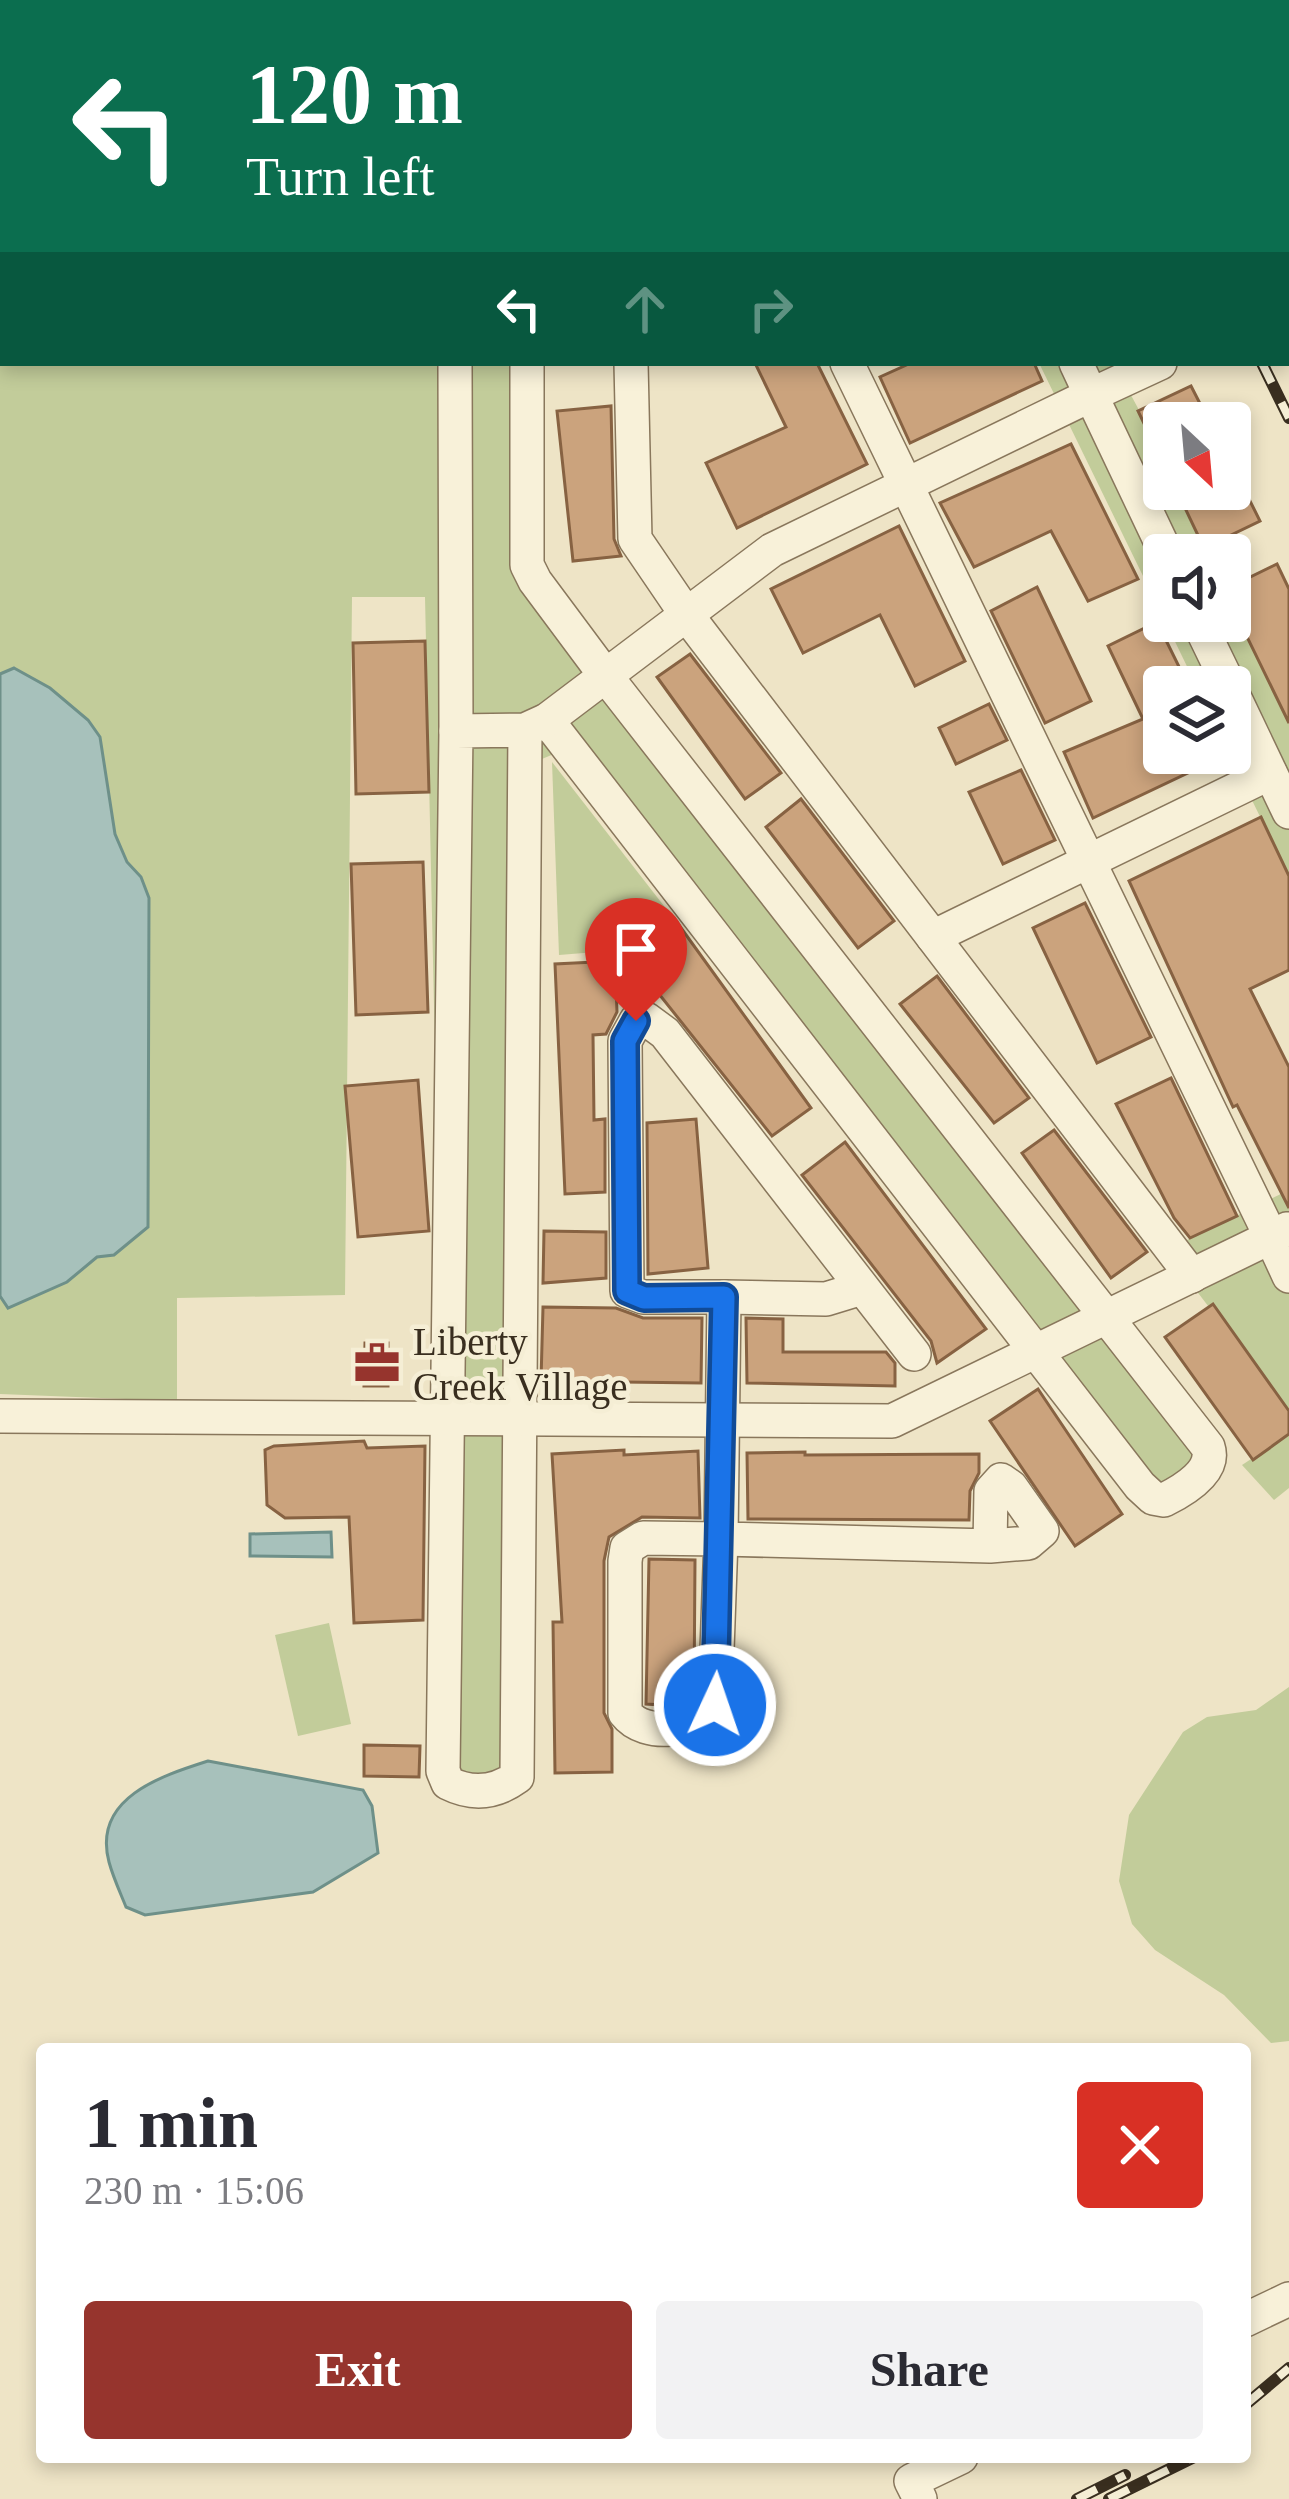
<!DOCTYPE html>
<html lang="en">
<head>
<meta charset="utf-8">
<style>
	body { margin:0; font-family:Georgia,serif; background:#f2f2f3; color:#2b2b33; height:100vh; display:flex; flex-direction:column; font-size:45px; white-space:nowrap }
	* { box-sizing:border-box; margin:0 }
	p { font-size:39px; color:#7c7c81 }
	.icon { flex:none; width:66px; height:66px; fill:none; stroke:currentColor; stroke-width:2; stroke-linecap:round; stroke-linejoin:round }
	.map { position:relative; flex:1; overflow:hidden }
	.details { position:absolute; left:36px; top:2043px; width:1215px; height:420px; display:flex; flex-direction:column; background:#fff; border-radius:12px; box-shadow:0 6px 18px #0003 }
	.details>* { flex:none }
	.top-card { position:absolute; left:0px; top:0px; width:1290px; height:366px; box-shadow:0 6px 18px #0003; background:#0b6e4f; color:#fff; overflow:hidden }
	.needle { width:78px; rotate:154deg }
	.fabs { position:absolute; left:1143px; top:402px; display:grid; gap:24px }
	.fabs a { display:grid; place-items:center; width:108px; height:108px; border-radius:12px; background:#fff; box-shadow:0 6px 18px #0003; font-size:60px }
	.pin { position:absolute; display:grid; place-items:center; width:102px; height:102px; color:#fff; margin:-123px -51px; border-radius:50% 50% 50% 0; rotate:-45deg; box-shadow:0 0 12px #0007 }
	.pin .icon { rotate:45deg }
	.me { position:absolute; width:132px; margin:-66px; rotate:3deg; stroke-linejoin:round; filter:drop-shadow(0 0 9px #0008) }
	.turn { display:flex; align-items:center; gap:42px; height:252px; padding:0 48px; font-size:54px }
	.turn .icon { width:156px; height:156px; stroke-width:2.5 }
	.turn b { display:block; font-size:84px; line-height:102px }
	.lanes { display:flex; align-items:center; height:114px; padding:0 48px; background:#0003; justify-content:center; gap:60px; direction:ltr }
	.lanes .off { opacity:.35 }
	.round { display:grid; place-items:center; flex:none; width:126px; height:126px; border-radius:12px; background:#f2f2f3 }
	.summary { display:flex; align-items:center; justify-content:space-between; height:204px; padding:0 48px }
	h1 { font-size:72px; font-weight:800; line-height:90px }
	.cta { display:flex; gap:24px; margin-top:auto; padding:24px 48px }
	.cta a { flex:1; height:138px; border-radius:12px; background:#96342d; color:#fff; font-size:48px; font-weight:800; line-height:138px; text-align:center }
	.cta a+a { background:#f2f2f3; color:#2b2b33 }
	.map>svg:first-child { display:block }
	.green { fill:#c2cc9a }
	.water { fill:#a7c1bb; stroke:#6e9089; stroke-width:3 }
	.building { fill:#cba37d; stroke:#876242; stroke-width:3 }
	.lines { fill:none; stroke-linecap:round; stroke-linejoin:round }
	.minor-casing { stroke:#89775c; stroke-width:36 }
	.minor { stroke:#f8f1d9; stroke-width:33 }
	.rail-casing { stroke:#392e1f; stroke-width:12 }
	.rail { stroke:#f5eed5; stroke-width:8; stroke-dasharray:22; stroke-linecap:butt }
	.route-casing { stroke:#114b97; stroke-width:30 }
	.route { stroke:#1a73e8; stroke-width:21 }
	.labels { text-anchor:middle; stroke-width:9; stroke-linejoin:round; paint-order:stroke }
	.poi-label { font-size:39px; fill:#392e1f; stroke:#f5eed5; text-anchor:start }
</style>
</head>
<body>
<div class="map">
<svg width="1289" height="2499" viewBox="0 0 1289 2499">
	<rect width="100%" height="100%" fill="#eee4c6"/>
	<g class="green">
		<path d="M 0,0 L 557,0 L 3,3 L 3,363 L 534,363 L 521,569 L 1197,1460 L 1158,1493 L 573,746 L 518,769 L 511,1774 L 451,1778 L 425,597 L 352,597 L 345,1295 L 177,1298 L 177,1401 L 0,1394 Z"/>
		<path d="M 1127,0 L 1289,0 L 1289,334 L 1287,3 Z"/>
		<path d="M 1039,363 L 1114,363 C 1133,402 1164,445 1164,489 L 1176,489 L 1208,555 L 1164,555 L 1164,619 Z"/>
		<path d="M 1230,602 L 1289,723 L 1289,876 L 1229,753 L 1230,687 L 1197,687 L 1165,621 L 1230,621 Z"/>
		<path d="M 552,762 L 671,915 L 621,950 L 559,955 Z"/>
		<path d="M 1289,1190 L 1289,1412 L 1160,1243 L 1185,1241 Z"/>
		<path d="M 1289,1434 L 1289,1488 L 1274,1500 L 1242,1465 Z"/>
		<path d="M 329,1623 L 351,1724 L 298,1736 L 275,1635 Z"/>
		<path d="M 1289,1687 L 1289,2041 L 1271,2043 L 1224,1995 L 1155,1950 L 1132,1924 L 1119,1881 L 1129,1815 L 1183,1732 L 1207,1717 L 1256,1710 Z"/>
	</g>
	<g class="water">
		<path d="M 14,668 L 50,688 L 88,720 L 100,737 L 115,834 L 127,862 L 141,877 L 149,898 L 148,1227 L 114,1255 L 97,1257 L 67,1282 L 8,1308 L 0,1296 L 0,674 Z"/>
		<path d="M 331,1532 L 332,1557 L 250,1556 L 250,1534 Z"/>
		<path d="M 208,1761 L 363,1790 L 372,1806 L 378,1853 L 313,1892 L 145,1915 L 126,1907 C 120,1892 113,1877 109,1862 C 92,1798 161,1776 208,1761 Z"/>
	</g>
	<g class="building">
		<path d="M 755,363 L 817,363 L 867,464 L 737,528 L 706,463 L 786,427 Z"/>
		<path d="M 911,363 L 1034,363 L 1042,381 L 910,443 L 880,377 Z"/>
		<path d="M 1191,386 L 1210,423 L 1164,423 L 1164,465 L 1138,411 Z"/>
		<path d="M 611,406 L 614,539 L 621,556 L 573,561 L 557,411 Z"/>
		<path d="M 1071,444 L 1138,579 L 1088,601 L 1051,531 L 974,567 L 940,503 Z"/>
		<path d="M 1176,489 L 1244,489 L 1260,521 L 1204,548 Z"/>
		<path d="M 899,526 L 965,661 L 915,686 L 880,615 L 803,653 L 771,589 Z"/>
		<path d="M 1277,564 L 1289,589 L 1289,723 L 1230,602 L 1230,587 Z"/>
		<path d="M 1037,587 L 1091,701 L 1045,723 L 991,611 Z"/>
		<path d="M 1157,622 L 1189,687 L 1164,687 L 1164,753 L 1230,753 L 1093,818 L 1064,752 L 1143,719 L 1108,646 Z"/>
		<path d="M 425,641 L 429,792 L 356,794 L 353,643 Z"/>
		<path d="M 690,654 L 781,773 L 745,799 L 657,677 Z"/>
		<path d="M 989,704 L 1007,740 L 956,764 L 939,728 Z"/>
		<path d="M 1021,770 L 1055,840 L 1003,864 L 969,792 Z"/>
		<path d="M 801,799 L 894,921 L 858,948 L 766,827 Z"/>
		<path d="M 1261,817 L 1289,876 L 1289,970 L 1250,989 L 1289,1067 L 1289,1208 L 1237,1105 L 1233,1107 L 1129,881 Z"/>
		<path d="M 423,862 L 428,1012 L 356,1015 L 351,864 Z"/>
		<path d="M 1085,903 L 1151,1037 L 1097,1063 L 1033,928 Z"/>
		<path d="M 676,921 L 811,1108 L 772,1136 L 628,955 Z"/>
		<path d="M 615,961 L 617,1012 L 606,1034 L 593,1035 L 594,1120 L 605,1119 L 605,1192 L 565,1194 L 555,964 Z"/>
		<path d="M 937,976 L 1029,1098 L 994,1123 L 900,1004 Z"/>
		<path d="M 1171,1078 L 1237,1216 L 1190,1238 L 1174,1218 L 1116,1104 Z"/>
		<path d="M 418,1080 L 429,1231 L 358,1237 L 345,1086 Z"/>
		<path d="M 696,1119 L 708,1268 L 648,1274 L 647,1123 Z"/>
		<path d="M 1054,1130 L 1147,1252 L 1111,1278 L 1022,1153 Z"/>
		<path d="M 845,1142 L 986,1329 L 937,1363 L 931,1341 L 802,1175 Z"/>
		<path d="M 544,1231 L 606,1232 L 606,1278 L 543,1283 Z"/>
		<path d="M 1213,1304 L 1289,1411 L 1289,1434 L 1253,1460 L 1165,1337 Z"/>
		<path d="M 543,1307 L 616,1308 L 643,1318 L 702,1318 L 701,1383 L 541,1381 Z"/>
		<path d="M 746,1318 L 783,1319 L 783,1352 L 886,1352 L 895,1363 L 895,1386 L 747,1383 Z"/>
		<path d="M 365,1343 L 388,1343 L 388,1386 L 364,1386 Z"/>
		<path d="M 1038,1389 L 1122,1514 L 1075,1546 L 990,1421 Z"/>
		<path d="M 364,1441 L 367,1448 L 425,1446 L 423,1620 L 354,1623 L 349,1517 L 285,1518 L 267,1505 L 265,1450 L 274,1446 Z"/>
		<path d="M 624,1450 L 624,1455 L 698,1451 L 700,1518 L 642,1517 L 609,1537 L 604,1561 L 604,1713 L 612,1729 L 612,1772 L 555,1773 L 553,1622 L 562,1622 L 552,1454 Z"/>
		<path d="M 805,1452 L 805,1455 L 979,1454 L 979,1473 L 970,1491 L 969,1520 L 748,1519 L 747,1453 Z"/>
		<path d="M 649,1559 L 695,1560 L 694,1697 L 679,1706 L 646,1704 Z"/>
		<path d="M 364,1745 L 420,1746 L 419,1777 L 364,1776 Z"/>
	</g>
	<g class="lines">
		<g class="minor-casing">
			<g id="minor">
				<path d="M 454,0 L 454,3"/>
				<path d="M 525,0 L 525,3"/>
				<path d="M 669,0 L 671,3"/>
				<path d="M 899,0 L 900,3"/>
				<path d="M 631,3 L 631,0"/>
				<path d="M 944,3 L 950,0"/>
				<path d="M 455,363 L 456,731"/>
				<path d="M 527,363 L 527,565 L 535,581 L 605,675 L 1208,1447 C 1216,1471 1184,1490 1164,1500 L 1153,1498 L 1140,1486 L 547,720"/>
				<path d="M 631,363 L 635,539 L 686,614 L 1192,1276"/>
				<path d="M 1076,363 L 1091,395 L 1160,363"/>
				<path d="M 1198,621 L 1230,687"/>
				<path d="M 1230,688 L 1289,812"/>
				<path d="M 525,730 L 517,1777 C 495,1793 472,1795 448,1783 L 443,1771 L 456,731 L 525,730 L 547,720 L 772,550 L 1091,395 L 1167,555"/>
				<path d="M 933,937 L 1270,773"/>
				<path d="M 1287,1229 L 1271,1237 L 1289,1276"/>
				<path d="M 724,1297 L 826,1299 L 862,1288"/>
				<path d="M 914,1354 L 665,1033 L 646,1019 L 636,1021 L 625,1041 L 627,1291 L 643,1297 L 724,1297 L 721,1539 L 990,1546 L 1028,1543 L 1042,1531 L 1011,1487 L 1001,1480 L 991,1491 L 990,1546"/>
				<path d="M 0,1416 L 892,1421 L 1271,1237 L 847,363"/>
				<path d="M 643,1538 L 721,1539 L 715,1705 C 699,1732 645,1739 625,1713 L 625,1561 L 627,1548 Z"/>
				<path d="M 1245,2320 L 1289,2299"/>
				<path d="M 920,2499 L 911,2481 L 961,2457"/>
			</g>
		</g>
		<use href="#minor" class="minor"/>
		<g class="rail-casing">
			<g id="rail">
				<path d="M 1085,0 L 1087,3"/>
				<path d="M 1262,363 L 1289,418"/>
				<path d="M 1245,2405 L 1289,2368"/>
				<path d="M 1077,2499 L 1125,2475"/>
				<path d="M 1109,2499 L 1194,2457"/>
			</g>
		</g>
		<use href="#rail" class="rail"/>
	</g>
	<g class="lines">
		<g class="route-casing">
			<path id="route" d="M 636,1021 L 625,1041 L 627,1291 L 644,1298 L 724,1297 L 715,1705"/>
		</g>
		<use href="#route" class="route"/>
	</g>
	<defs>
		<g id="office-bare" transform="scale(3.6)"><path d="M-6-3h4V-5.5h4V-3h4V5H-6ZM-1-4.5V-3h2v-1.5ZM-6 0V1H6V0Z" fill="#96342d" stroke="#f5eed5" stroke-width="2.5" paint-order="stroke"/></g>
	</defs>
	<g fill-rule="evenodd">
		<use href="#office-bare" x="377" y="1363"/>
	</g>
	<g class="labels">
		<g class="poi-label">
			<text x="413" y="1355">Liberty<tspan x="413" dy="45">Creek Village</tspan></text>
		</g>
	</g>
</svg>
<div class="fabs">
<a><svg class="needle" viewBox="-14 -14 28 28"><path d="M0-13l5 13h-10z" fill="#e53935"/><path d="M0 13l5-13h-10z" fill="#7c7c81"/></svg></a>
<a><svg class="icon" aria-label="sound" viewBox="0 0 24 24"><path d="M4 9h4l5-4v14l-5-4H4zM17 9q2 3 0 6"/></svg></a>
<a><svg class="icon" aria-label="layers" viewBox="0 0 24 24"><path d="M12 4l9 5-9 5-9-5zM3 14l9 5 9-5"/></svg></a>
</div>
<div class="pin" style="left:636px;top:1021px;background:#d93025"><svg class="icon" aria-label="arrive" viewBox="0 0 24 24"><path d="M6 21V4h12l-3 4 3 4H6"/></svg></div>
<svg class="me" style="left:715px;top:1705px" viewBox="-20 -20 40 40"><circle r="17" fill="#1a73e8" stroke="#fff" stroke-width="3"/><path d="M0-11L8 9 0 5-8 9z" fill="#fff"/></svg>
<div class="top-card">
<div class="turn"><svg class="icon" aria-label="left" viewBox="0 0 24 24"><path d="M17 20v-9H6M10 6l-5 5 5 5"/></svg><div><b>120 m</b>Turn left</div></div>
<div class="lanes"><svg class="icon" aria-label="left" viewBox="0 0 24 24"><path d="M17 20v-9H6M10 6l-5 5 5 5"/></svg><svg class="icon off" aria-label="ahead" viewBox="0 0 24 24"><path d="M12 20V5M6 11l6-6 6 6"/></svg><svg class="icon off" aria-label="right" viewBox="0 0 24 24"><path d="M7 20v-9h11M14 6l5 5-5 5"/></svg></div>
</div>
<section class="details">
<div class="summary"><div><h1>1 min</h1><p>230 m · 15:06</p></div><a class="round" style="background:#d93025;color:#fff"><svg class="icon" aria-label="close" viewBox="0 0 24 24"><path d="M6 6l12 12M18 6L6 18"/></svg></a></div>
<div class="cta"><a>Exit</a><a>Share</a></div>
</section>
</div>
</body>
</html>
